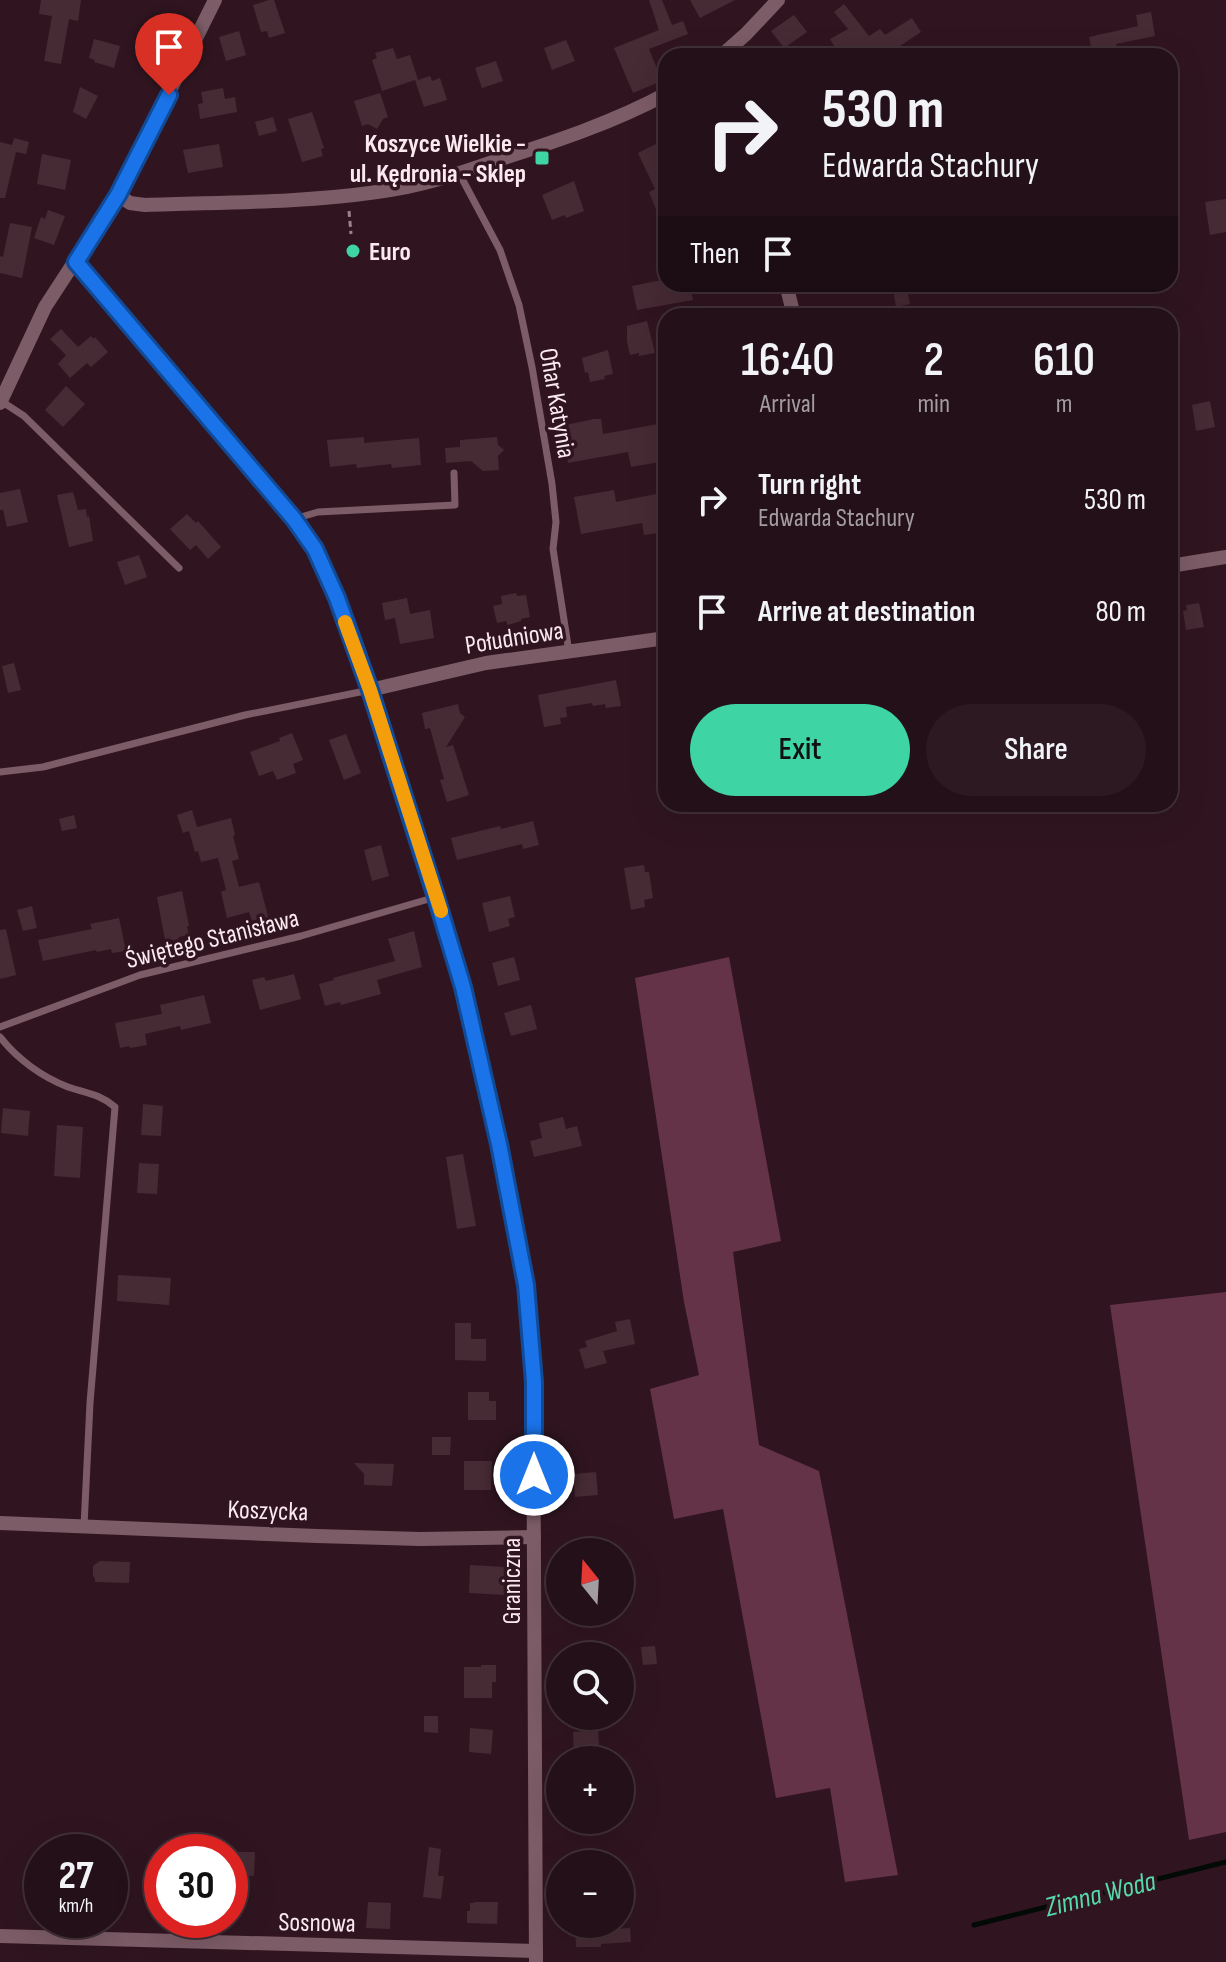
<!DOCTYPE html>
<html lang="en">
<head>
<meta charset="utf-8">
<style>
	body { margin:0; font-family:"Sofia Sans Condensed",sans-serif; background:#2c1921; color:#f1f3f6; height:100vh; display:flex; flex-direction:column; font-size:30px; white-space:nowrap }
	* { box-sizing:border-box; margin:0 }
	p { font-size:26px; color:#a39da2 }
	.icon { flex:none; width:44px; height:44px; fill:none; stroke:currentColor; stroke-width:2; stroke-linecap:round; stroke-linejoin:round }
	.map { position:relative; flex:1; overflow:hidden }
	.panel { position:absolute; left:658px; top:308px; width:520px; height:504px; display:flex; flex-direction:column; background:#241018; border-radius:24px; box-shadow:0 8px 32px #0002,0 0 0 2px #413037 }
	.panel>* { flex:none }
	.banner { position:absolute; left:658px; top:48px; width:520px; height:244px; border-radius:24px; box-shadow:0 8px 32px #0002,0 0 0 2px #413037; background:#241018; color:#f1f3f6; overflow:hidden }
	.needle { width:52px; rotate:342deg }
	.tools { position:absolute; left:546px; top:1538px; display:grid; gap:16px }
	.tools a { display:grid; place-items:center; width:88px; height:88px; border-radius:50%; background:#241018; box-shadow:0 8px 32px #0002,0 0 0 2px #413037; font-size:40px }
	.speed { position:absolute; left:24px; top:1834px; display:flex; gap:16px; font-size:40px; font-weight:700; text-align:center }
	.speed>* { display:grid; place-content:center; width:104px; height:104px; border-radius:50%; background:#241018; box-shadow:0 8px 32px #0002,0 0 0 2px #413037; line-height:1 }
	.speed small { font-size:20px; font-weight:400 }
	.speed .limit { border:12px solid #d22; background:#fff; color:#111 }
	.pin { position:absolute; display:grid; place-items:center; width:68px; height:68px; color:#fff; margin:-82px -34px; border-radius:50% 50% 50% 0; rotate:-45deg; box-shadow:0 0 8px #0007 }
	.pin .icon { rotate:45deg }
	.me { position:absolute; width:88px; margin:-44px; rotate:0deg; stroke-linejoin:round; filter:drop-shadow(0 0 6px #0008) }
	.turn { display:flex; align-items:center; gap:28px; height:168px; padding:0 32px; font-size:36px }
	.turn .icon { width:104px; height:104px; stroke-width:2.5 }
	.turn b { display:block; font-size:56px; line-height:68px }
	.then { display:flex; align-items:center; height:76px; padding:0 32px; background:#0003; gap:16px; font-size:30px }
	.eta { display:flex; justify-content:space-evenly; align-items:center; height:136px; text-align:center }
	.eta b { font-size:48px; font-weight:600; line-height:56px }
	.button { display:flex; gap:16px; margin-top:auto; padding:16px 32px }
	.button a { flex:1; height:92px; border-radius:48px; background:#3ed4a3; color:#111; font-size:32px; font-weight:600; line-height:92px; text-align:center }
	.button a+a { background:#2c1921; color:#f1f3f6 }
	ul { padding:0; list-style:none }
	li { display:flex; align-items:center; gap:24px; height:112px; padding:0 32px }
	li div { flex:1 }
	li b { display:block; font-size:30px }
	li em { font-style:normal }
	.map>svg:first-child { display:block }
	.green { fill:#643347 }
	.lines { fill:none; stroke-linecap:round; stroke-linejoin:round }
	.stream { stroke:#020a06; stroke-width:5 }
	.building { fill:#462a34 }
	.path { stroke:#9a838b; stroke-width:3; stroke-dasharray:6 4; stroke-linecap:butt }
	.service { stroke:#7c5c67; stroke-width:7 }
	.minor { stroke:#7c5c67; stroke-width:14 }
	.route-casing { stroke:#114b97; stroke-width:20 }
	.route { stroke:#1a73e8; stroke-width:14 }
	.slow { stroke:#f59e0b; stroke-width:14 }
	.poi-dot { fill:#3ed4a3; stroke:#301520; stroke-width:3 }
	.labels { text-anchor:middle; stroke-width:7; stroke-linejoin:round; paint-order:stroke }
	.poi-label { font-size:26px; font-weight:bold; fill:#fce9ef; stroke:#301520; text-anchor:end }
	.street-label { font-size:26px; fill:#fce9ef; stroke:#301520 }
	.water-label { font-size:28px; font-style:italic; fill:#56daab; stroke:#301520 }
</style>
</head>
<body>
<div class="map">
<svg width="1226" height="1962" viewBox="0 0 1226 1962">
	<rect width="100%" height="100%" fill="#301520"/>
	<g class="green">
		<path d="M 729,957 L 781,1241 L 733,1252 L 759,1445 L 819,1471 L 898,1875 L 845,1882 L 830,1788 L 776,1798 L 723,1509 L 674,1519 L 650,1389 L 699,1375 L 684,1302 L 635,978 Z"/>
		<path d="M 1226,1292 L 1226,1832 L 1189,1840 L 1110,1305 Z"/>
	</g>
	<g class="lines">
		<path class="stream" d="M 974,1925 L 1226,1862"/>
	</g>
	<g class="building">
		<path d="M 41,0 L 81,0 L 78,21 L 69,19 L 61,64 L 44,61 L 52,16 L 39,14 Z"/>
		<path d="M 269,0 L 274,0 L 285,33 L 269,38 L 267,31 L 261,32 L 253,5 Z"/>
		<path d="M 649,0 L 662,0 L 672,25 L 683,21 L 688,34 L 649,49 L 662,81 L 633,93 L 614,48 L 659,30 Z"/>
		<path d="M 690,0 L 735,0 L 700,18 Z"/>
		<path d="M 844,4 L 869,36 L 880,29 L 885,35 L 912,18 L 921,32 L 885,56 L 840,56 L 830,39 L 848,29 L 834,12 Z"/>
		<path d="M 1151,12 L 1155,36 L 1116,44 L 1118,53 L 1093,56 L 1089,37 L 1138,26 L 1136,15 Z"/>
		<path d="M 794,15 L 807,32 L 784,48 L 771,31 Z"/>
		<path d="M 239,31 L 246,55 L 226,61 L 219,37 Z"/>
		<path d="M 94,39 L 120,46 L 114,68 L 94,62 L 95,60 L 89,58 Z"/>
		<path d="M 566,40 L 575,61 L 552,70 L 544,48 Z"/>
		<path d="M 393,48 L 397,59 L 410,55 L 418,80 L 430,76 L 432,81 L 440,78 L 447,100 L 424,107 L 415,80 L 382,91 L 372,60 L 377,58 L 375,53 Z"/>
		<path d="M 496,61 L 503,81 L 482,88 L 475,68 Z"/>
		<path d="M 80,87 L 98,96 L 86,119 L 73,112 Z"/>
		<path d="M 223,88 L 225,99 L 235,97 L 237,112 L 200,119 L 198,104 L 203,103 L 201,92 Z"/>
		<path d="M 380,93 L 388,117 L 383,119 L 377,129 L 368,124 L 362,126 L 354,101 Z"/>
		<path d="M 312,112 L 324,148 L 321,149 L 323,156 L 302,162 L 288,119 Z"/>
		<path d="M 273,117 L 277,131 L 259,136 L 255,122 Z"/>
		<path d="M 14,138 L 29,142 L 26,154 L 16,152 L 5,198 L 0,198 L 0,142 L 12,145 Z"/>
		<path d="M 666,139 L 666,232 L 665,232 L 649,192 L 655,189 L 638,153 Z"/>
		<path d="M 219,144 L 223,167 L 188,173 L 183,150 Z"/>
		<path d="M 42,154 L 71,160 L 65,190 L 37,184 Z"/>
		<path d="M 574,181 L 584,211 L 566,218 L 565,215 L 552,220 L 542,195 Z"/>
		<path d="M 1226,199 L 1226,232 L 1210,235 L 1205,202 Z"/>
		<path d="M 48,210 L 65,216 L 54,245 L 34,238 L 41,217 L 45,219 Z"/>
		<path d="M 10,223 L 32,227 L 22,278 L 0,273 L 0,256 L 3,257 Z"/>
		<path d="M 666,279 L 666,284 L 684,284 L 685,287 L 690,286 L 693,300 L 637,310 L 632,286 Z"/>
		<path d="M 892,284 L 906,284 L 910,304 L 896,307 Z"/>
		<path d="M 647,321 L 655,353 L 639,356 L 639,353 L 630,355 L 627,341 L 627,326 Z"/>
		<path d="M 61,329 L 78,347 L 91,336 L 93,339 L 95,337 L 108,352 L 91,367 L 87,363 L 70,378 L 58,364 L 66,355 L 50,339 Z"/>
		<path d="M 608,350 L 613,374 L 604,376 L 605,379 L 590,382 L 588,372 L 585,373 L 582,358 Z"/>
		<path d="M 66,386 L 85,404 L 63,427 L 45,410 Z"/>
		<path d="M 1210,401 L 1215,427 L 1196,431 L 1192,405 Z"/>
		<path d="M 594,419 L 601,419 L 603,434 L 664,423 L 666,436 L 666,461 L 631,467 L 628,452 L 568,463 L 561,426 Z"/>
		<path d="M 364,437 L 364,443 L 419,438 L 421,465 L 392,468 L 391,464 L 357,468 L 356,464 L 330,467 L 327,440 Z"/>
		<path d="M 497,437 L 498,445 L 504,450 L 498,456 L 499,470 L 483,471 L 471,461 L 446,463 L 445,448 L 460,447 L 460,440 Z"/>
		<path d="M 20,489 L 28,522 L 7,527 L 3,510 L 0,510 L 0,493 Z"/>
		<path d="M 614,490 L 616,502 L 666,492 L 666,532 L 644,535 L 642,523 L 581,534 L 574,497 Z"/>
		<path d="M 73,492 L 78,510 L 86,509 L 87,517 L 89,516 L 93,541 L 69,547 L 57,495 Z"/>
		<path d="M 187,514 L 196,523 L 198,521 L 221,547 L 208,559 L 196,545 L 190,550 L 170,529 Z"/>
		<path d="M 139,555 L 147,577 L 125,585 L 117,562 Z"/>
		<path d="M 516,593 L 517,596 L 526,595 L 530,617 L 521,619 L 521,621 L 508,625 L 506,621 L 497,623 L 493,606 L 502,604 L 501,596 Z"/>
		<path d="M 407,598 L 410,614 L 430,610 L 434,638 L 400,644 L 395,618 L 385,620 L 382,603 Z"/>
		<path d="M 1199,603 L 1204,627 L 1186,630 L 1183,611 L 1187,610 L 1186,605 Z"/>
		<path d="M 14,663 L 21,690 L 8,693 L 2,666 Z"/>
		<path d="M 616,680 L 621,706 L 606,708 L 605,704 L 593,706 L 592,703 L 566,707 L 567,717 L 560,718 L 561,724 L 544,727 L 538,695 Z"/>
		<path d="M 458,704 L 460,713 L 465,717 L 446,747 L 453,745 L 469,795 L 447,802 L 440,780 L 444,779 L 430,728 L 425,729 L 422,713 Z"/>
		<path d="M 292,733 L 303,760 L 293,764 L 296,773 L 277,780 L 273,771 L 259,776 L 250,752 L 280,741 L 279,738 Z"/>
		<path d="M 346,734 L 361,773 L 344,780 L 329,740 Z"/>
		<path d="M 192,810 L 197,827 L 231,818 L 235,835 L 233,836 L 239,859 L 232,861 L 239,887 L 259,882 L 269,920 L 253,924 L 249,912 L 227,918 L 221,892 L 226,890 L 218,858 L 201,862 L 198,851 L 195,852 L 189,831 L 183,833 L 177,815 Z"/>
		<path d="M 74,815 L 77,828 L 62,831 L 59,819 Z"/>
		<path d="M 533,821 L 539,845 L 523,849 L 522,844 L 457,860 L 451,838 L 500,826 L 501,829 Z"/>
		<path d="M 381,845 L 389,876 L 372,881 L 364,850 Z"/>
		<path d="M 644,865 L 645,872 L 649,872 L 653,898 L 644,900 L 645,907 L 631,910 L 624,868 Z"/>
		<path d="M 182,891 L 189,926 L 187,926 L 189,935 L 179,937 L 176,943 L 171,939 L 165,940 L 157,897 Z"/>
		<path d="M 510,896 L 515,917 L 508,919 L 510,926 L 489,932 L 482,903 Z"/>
		<path d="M 32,906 L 37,928 L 23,931 L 17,910 Z"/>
		<path d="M 119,918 L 126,951 L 112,953 L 111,949 L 97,952 L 96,950 L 43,961 L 38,940 L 92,929 L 90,924 Z"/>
		<path d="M 6,929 L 16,975 L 0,979 L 0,930 Z"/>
		<path d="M 414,931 L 422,967 L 377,980 L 381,994 L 341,1005 L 340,1002 L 325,1006 L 319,984 L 334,980 L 333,978 L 395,961 L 388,939 Z"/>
		<path d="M 514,957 L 520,980 L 498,986 L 492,963 Z"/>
		<path d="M 294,974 L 301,999 L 260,1010 L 252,980 L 264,977 L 266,981 Z"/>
		<path d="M 204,995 L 211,1023 L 181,1030 L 180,1026 L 145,1034 L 147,1045 L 130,1048 L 129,1046 L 120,1048 L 115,1023 L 162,1014 L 160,1005 Z"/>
		<path d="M 531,1005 L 537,1029 L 511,1036 L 504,1013 Z"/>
		<path d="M 143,1104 L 163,1106 L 161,1136 L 141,1135 Z"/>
		<path d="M 3,1108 L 30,1111 L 28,1136 L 1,1133 Z"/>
		<path d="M 563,1117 L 566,1129 L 577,1126 L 582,1146 L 534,1157 L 530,1141 L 542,1138 L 539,1123 Z"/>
		<path d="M 57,1125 L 83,1127 L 80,1178 L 54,1176 Z"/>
		<path d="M 463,1154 L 476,1226 L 457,1229 L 446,1157 Z"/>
		<path d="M 139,1163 L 159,1164 L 157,1194 L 137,1193 Z"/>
		<path d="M 118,1275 L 171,1278 L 169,1305 L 117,1301 Z"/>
		<path d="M 630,1319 L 635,1344 L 603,1351 L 607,1363 L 585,1369 L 579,1349 L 587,1347 L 585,1341 L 617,1331 L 615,1322 Z"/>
		<path d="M 455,1323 L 471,1323 L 471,1339 L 486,1339 L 486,1361 L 455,1360 Z"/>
		<path d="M 468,1392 L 489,1392 L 489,1401 L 496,1401 L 496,1420 L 468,1420 Z"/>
		<path d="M 432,1437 L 451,1437 L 450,1455 L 432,1455 Z"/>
		<path d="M 464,1461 L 492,1461 L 491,1490 L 464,1490 Z"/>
		<path d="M 354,1463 L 394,1464 L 392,1486 L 364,1485 L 364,1474 Z"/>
		<path d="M 596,1472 L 598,1495 L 575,1497 L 573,1474 Z"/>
		<path d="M 100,1561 L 130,1562 L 129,1583 L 95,1582 L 95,1578 L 93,1576 L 93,1566 Z"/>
		<path d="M 470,1565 L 506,1567 L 505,1595 L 469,1593 Z"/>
		<path d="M 602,1641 L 603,1656 L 586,1656 L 585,1643 Z"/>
		<path d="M 655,1646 L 657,1664 L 643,1665 L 641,1647 Z"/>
		<path d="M 481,1665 L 496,1665 L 496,1682 L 492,1682 L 492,1698 L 464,1698 L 464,1667 L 481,1667 Z"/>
		<path d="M 424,1716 L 438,1716 L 438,1733 L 424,1732 Z"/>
		<path d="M 470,1728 L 493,1730 L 491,1754 L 469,1752 Z"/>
		<path d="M 598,1730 L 600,1758 L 574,1759 L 573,1732 Z"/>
		<path d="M 429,1847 L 441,1849 L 438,1876 L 444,1876 L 441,1899 L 423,1897 Z"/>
		<path d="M 230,1852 L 255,1852 L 254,1876 L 230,1875 Z"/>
		<path d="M 368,1902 L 391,1903 L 390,1929 L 366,1928 Z"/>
		<path d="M 474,1902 L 498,1902 L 497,1924 L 467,1923 L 467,1911 L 470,1911 L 470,1903 L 474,1903 Z"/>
		<path d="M 575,1924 L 600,1924 L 601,1930 L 630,1928 L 631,1942 L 601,1944 L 601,1947 L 576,1947 Z"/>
	</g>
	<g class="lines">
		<path class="path" d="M 349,211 L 351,234"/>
		<g class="service">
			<path d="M 459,173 L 500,250 L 519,305 L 532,367 L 552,484 L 556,522 L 553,549 L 569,652"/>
			<path d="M 1,401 L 24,416 L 179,568"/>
			<path d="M 294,519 L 318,512 L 455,505 L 454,473"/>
			<path d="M 0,772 L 43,767 L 245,715 L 370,690"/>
			<path d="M 0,1027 L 140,975 L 301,936 L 436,897"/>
			<path d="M 0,1037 C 17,1059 42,1077 68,1087 C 86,1093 100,1094 115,1107 L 90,1403 L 84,1526"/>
		</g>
		<g class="minor">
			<path d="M 721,56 L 746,34 L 778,0"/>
			<path d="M 118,195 L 130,203 L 145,205 C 222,202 301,203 377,192 C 420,187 461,173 501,159 C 557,141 614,122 666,94"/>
			<path d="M 76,262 L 294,519 L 315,549 L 337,598 L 370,690 L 436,897 L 463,987 L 499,1144 L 526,1285 L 533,1369 L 536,1962"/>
			<path d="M 786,284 L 794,316"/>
			<path d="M 0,403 L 45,307 L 118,195 L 215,0"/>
			<path d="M 1170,566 L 1226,557"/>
			<path d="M 370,690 L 486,663 L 666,638"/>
			<path d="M 0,1523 L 317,1536 L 420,1539 L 534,1537"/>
			<path d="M 0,1936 L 536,1951"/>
		</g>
	</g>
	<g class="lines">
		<g class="route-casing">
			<path id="route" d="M 169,95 L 118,195 L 76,262 L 294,519 L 315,549 L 337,598 L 370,690 L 436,897 L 463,987 L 499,1144 L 526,1285 L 534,1382 L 534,1475"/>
		</g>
		<use href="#route" class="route"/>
		<path class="slow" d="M 345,622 L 370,690 L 441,911"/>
	</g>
	<g class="poi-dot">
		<rect x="534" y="150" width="16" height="16" rx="4"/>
		<circle cx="353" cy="251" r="8"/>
	</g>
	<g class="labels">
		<g class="poi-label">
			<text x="526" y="152">Koszyce Wielkie -<tspan x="526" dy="30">ul. Kędronia - Sklep</tspan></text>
			<text x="369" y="260" text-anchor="start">Euro</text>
		</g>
		<g class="street-label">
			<text transform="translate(558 403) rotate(80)" y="9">Ofiar Katynia</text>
			<text transform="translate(514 637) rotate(-9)" y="9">Południowa</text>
			<text transform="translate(212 938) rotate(-14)" y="9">Świętego Stanisława</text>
			<text transform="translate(268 1510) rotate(2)" y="9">Koszycka</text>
			<text transform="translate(511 1581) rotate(-90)" y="9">Graniczna</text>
			<text transform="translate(317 1922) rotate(1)" y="9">Sosnowa</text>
		</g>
		<g class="water-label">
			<text transform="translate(1100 1893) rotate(-14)" y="10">Zimna Woda</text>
		</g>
	</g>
</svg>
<div class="tools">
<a><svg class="needle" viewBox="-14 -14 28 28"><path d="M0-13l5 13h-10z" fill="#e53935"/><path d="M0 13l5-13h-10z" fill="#a39da2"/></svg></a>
<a><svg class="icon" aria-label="search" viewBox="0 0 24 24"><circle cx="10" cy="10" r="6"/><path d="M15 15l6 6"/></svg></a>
<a>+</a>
<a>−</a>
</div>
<div class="speed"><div>27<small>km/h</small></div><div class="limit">30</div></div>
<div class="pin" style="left:169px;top:95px;background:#d93025"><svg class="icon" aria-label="arrive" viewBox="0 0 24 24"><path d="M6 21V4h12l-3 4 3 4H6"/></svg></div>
<svg class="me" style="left:534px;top:1475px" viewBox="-20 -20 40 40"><circle r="17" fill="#1a73e8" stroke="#fff" stroke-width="3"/><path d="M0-11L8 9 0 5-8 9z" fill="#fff"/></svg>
<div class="banner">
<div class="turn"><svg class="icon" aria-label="right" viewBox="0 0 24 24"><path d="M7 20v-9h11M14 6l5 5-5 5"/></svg><div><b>530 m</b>Edwarda Stachury</div></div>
<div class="then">Then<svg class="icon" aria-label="arrive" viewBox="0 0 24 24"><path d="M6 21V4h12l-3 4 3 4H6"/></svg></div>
</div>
<section class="panel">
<div class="eta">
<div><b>16:40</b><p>Arrival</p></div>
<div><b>2</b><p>min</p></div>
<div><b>610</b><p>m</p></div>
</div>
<ul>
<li><svg class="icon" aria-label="right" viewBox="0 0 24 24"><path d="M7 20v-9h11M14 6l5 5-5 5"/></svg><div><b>Turn right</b><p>Edwarda Stachury</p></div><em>530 m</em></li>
<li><svg class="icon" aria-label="arrive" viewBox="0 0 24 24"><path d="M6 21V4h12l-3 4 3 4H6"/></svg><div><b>Arrive at destination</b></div><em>80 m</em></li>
</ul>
<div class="button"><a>Exit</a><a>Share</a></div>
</section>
</div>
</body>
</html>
